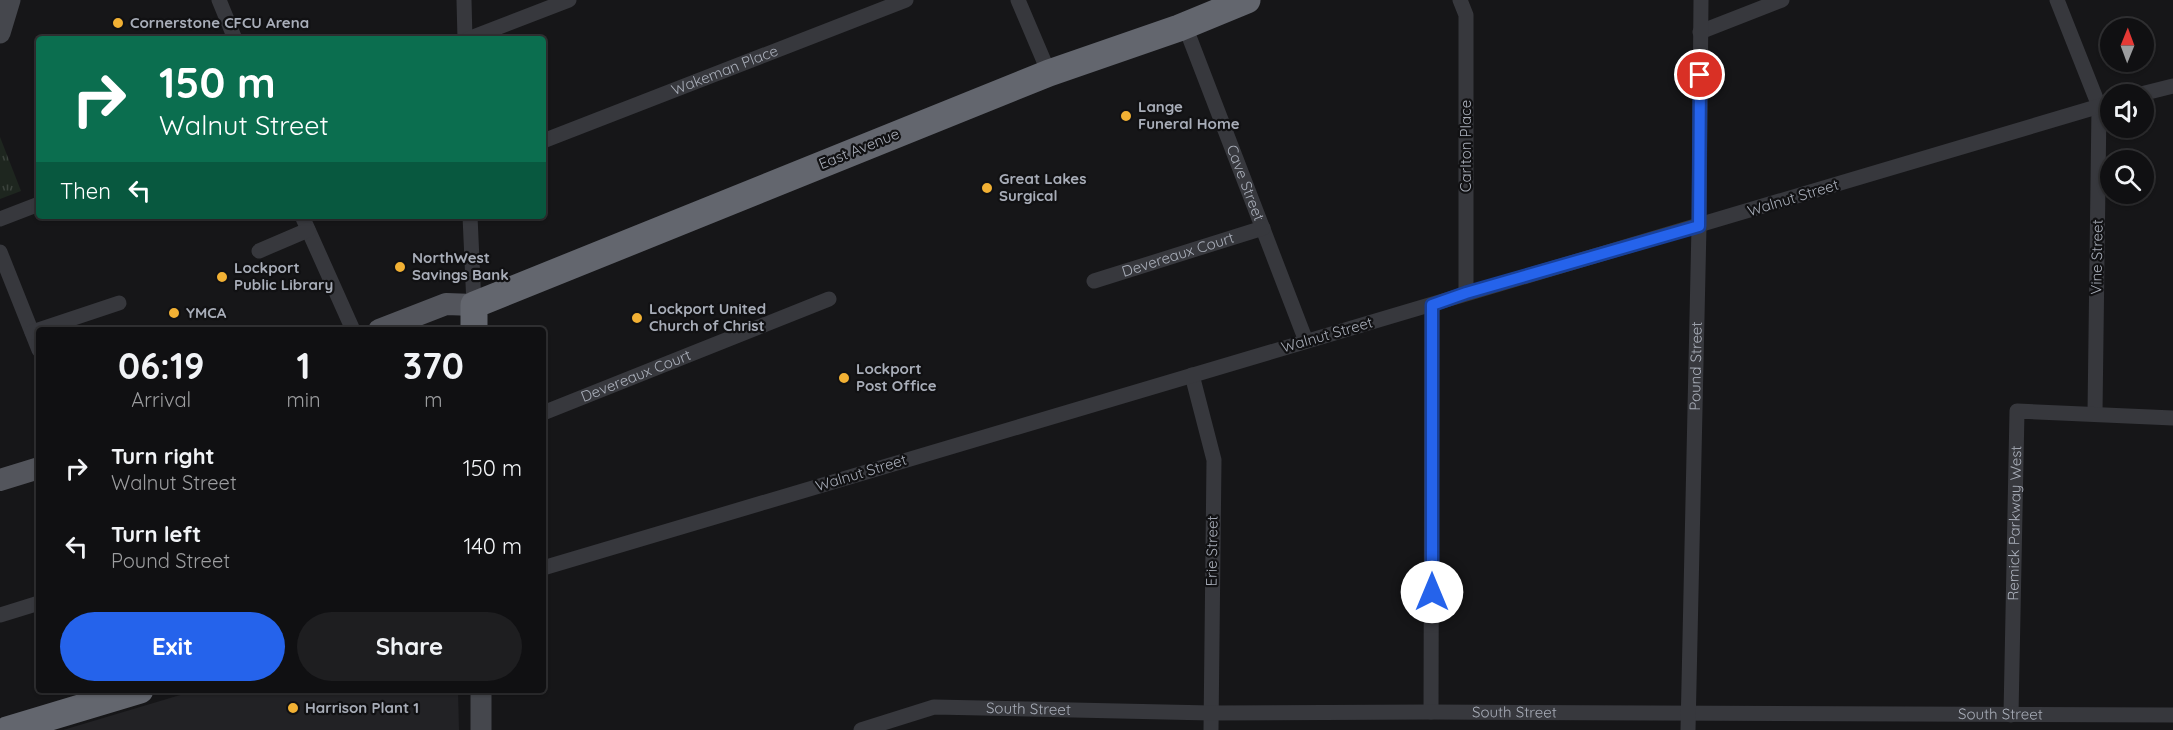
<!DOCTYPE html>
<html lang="en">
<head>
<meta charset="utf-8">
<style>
	body { margin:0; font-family:Quicksand,sans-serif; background:#1e1e20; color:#f1f3f6; height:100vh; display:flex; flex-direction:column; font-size:22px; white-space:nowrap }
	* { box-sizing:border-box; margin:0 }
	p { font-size:20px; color:#9c9d9f }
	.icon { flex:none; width:33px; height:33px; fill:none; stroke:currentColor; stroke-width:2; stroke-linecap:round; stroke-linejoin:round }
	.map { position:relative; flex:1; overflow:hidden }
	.drawer { position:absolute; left:36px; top:327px; width:510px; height:366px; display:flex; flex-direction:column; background:#101012; border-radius:6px; box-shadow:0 2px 4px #0004,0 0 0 2px #303032 }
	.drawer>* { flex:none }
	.guide { position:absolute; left:36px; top:36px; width:510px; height:183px; border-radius:6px; box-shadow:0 2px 4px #0004,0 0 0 2px #303032; background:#0b6e4f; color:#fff; overflow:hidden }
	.needle { width:39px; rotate:1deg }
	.buttons { position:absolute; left:2100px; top:18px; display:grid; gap:12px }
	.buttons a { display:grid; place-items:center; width:54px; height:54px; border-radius:50%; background:#101012; box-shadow:0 2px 4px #0004,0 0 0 2px #303032; font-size:30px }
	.pin { position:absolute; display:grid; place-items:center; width:51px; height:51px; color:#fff; margin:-26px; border:3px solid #fff; border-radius:50%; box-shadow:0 2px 6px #0007 }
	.me { position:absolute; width:66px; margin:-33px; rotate:0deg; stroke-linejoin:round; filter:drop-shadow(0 0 4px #0008) }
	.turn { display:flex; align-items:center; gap:21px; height:126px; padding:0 24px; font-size:27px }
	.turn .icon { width:78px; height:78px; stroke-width:2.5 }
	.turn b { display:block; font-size:42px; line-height:51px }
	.then { display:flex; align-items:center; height:57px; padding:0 24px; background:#0003; gap:12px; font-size:22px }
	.eta { display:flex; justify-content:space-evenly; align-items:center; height:102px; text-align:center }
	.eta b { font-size:36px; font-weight:700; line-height:42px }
	.cta { display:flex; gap:12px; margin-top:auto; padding:12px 24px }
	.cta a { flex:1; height:69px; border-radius:36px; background:#2563eb; color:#fff; font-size:24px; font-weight:700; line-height:69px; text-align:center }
	.cta a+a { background:#1e1e20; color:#f1f3f6 }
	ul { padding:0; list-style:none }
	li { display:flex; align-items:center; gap:18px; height:78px; padding:0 24px }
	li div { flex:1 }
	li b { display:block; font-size:22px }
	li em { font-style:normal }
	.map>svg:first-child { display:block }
	.built { fill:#222225 }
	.grass { fill:url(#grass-tufts) }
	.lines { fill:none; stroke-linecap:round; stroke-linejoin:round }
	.street { stroke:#37383d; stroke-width:15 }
	.secondary { stroke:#45474d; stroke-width:21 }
	.primary { stroke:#53555c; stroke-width:22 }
	.highway { stroke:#63666e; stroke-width:27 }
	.route-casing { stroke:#184099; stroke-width:15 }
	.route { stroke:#2563eb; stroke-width:10 }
	.poi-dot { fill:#f2b134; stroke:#111113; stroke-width:2 }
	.labels { text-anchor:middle; stroke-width:4.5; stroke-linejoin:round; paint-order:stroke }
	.poi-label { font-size:15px; font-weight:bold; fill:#a8adb8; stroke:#111113; text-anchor:start }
	.street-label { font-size:15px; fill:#a8adb8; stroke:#111113 }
</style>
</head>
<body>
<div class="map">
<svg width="2173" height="730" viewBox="0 0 2173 730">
	<defs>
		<pattern id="grass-tufts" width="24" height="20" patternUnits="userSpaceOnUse" patternTransform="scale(1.5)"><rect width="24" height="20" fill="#1e261f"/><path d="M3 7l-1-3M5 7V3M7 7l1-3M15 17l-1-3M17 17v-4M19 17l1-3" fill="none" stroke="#3c433d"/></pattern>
	</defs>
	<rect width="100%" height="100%" fill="#161618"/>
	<path class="built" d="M 197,690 L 458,690 L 459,730 L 63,730 Z"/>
	<path class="grass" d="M 0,137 L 21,191 L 0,199 Z"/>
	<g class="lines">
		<g class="street">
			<path d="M 219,0 L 235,39"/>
			<path d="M 464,0 L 465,39"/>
			<path d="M 1018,0 L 1049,73"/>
			<path d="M 1460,0 L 1466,15 L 1466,293"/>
			<path d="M 2057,0 L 2099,106 L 2095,413"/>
			<path id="s1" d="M 1185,26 L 1306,341"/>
			<path d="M 1700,32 L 1782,0"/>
			<path d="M 468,39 L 569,0"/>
			<path d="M 2141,94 L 2173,86"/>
			<path id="s2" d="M 543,141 L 906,0"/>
			<path d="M 302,216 L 353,330"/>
			<path d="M 470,216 L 474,305"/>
			<path d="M 0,219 L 39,204"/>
			<path d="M 259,251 L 308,230"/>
			<path d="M 0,252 L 39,350"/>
			<path id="s3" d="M 1094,281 L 1263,228"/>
			<path d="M 32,332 L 119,303"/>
			<path d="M 1192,375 L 1214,460 L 1211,730"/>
			<path id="s4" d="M 543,413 L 829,299"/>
			<path d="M 543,568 L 2110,103"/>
			<path d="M 0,615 L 39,603"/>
			<path d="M 1431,712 L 1432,305"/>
			<path id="s5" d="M 2011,715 L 2017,411 L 2173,418"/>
			<path id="s6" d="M 861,730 L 934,707 L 1211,713 L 1431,712 L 2173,715"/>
			<path id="s7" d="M 1688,730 L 1699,226 L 1701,0"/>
		</g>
		<g class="secondary">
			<path d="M 0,33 L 10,0"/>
			<path d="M 481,730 L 481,690"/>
		</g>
		<g class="primary">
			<path d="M 379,330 L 446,304 L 474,305"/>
			<path d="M 0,480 L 39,468"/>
		</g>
		<g class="highway">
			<path d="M 474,330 L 474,305 L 1049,73 L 1179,28 L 1247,0"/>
			<path d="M 7,730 L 140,690"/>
		</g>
	</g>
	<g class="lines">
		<g class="route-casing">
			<path id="route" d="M 1432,592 L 1432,305 L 1466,293 L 1699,226 L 1700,75"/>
		</g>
		<use href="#route" class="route"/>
	</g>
	<g class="poi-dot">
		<circle cx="118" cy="23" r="6"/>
		<circle cx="1126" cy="116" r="6"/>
		<circle cx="987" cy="188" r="6"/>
		<circle cx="400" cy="267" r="6"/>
		<circle cx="222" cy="277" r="6"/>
		<circle cx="174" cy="313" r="6"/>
		<circle cx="637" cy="318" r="6"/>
		<circle cx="844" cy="378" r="6"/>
		<circle cx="293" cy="708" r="6"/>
	</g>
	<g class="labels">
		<g class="poi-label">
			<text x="130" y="28">Cornerstone CFCU Arena</text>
			<text x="1138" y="112">Lange<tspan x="1138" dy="17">Funeral Home</tspan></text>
			<text x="999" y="184">Great Lakes<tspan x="999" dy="17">Surgical</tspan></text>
			<text x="412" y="263">NorthWest<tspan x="412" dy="17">Savings Bank</tspan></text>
			<text x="234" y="273">Lockport<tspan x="234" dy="17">Public Library</tspan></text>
			<text x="649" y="314">Lockport United<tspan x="649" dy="17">Church of Christ</tspan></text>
			<text x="186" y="318">YMCA</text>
			<text x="856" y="374">Lockport<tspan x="856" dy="17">Post Office</tspan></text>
			<text x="305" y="713">Harrison Plant 1</text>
		</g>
		<g class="street-label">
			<text dy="5" stroke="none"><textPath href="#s2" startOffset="195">Wakeman Place</textPath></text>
			<text transform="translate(1466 146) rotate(-90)" y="5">Carlton Place</text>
			<text transform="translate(859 149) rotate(-22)" y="5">East Avenue</text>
			<text dy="5" stroke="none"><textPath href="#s1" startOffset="168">Cave Street</textPath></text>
			<text transform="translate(1793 198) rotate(-17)" y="5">Walnut Street</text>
			<text dy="5" stroke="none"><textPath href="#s3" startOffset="88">Devereaux Court</textPath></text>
			<text transform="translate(2097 257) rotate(-89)" y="5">Vine Street</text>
			<text transform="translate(1327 335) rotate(-16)" y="5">Walnut Street</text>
			<text dy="5" stroke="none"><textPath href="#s7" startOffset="364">Pound Street</textPath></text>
			<text dy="5" stroke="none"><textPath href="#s4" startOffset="100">Devereaux Court</textPath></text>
			<text transform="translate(861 473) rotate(-17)" y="5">Walnut Street</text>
			<text dy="5" stroke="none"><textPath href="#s5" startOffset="192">Remick Parkway West</textPath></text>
			<text transform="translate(1212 551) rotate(-89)" y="5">Erie Street</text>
			<text dy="5" stroke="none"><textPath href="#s6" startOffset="171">South Street</textPath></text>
			<text dy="5" stroke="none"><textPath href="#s6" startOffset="657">South Street</textPath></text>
			<text dy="5" stroke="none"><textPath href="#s6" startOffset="1143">South Street</textPath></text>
		</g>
	</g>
</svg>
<div class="buttons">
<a><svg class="needle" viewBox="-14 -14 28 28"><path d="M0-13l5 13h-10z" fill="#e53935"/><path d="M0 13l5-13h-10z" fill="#9c9d9f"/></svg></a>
<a><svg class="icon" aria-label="sound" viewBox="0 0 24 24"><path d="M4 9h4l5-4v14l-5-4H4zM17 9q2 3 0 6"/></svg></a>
<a><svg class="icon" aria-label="search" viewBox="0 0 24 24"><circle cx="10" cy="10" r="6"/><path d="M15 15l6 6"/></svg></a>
</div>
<div class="pin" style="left:1700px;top:75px;background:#d93025"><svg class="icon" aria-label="arrive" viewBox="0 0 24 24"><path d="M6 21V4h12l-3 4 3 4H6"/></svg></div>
<svg class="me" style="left:1432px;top:592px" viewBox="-20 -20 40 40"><circle r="19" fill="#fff"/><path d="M0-13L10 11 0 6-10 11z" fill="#2563eb"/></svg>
<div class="guide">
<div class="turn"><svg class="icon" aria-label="right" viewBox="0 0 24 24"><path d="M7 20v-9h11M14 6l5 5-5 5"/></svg><div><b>150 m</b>Walnut Street</div></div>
<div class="then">Then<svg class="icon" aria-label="left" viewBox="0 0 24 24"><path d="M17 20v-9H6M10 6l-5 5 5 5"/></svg></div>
</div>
<section class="drawer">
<div class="eta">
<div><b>06:19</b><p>Arrival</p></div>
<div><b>1</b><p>min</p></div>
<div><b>370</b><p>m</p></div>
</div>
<ul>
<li><svg class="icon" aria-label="right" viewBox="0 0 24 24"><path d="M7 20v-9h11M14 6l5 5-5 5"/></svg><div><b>Turn right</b><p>Walnut Street</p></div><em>150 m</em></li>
<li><svg class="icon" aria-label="left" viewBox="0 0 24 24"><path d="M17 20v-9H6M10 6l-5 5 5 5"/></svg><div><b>Turn left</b><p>Pound Street</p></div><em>140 m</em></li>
</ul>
<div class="cta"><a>Exit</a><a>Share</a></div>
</section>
</div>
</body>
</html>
